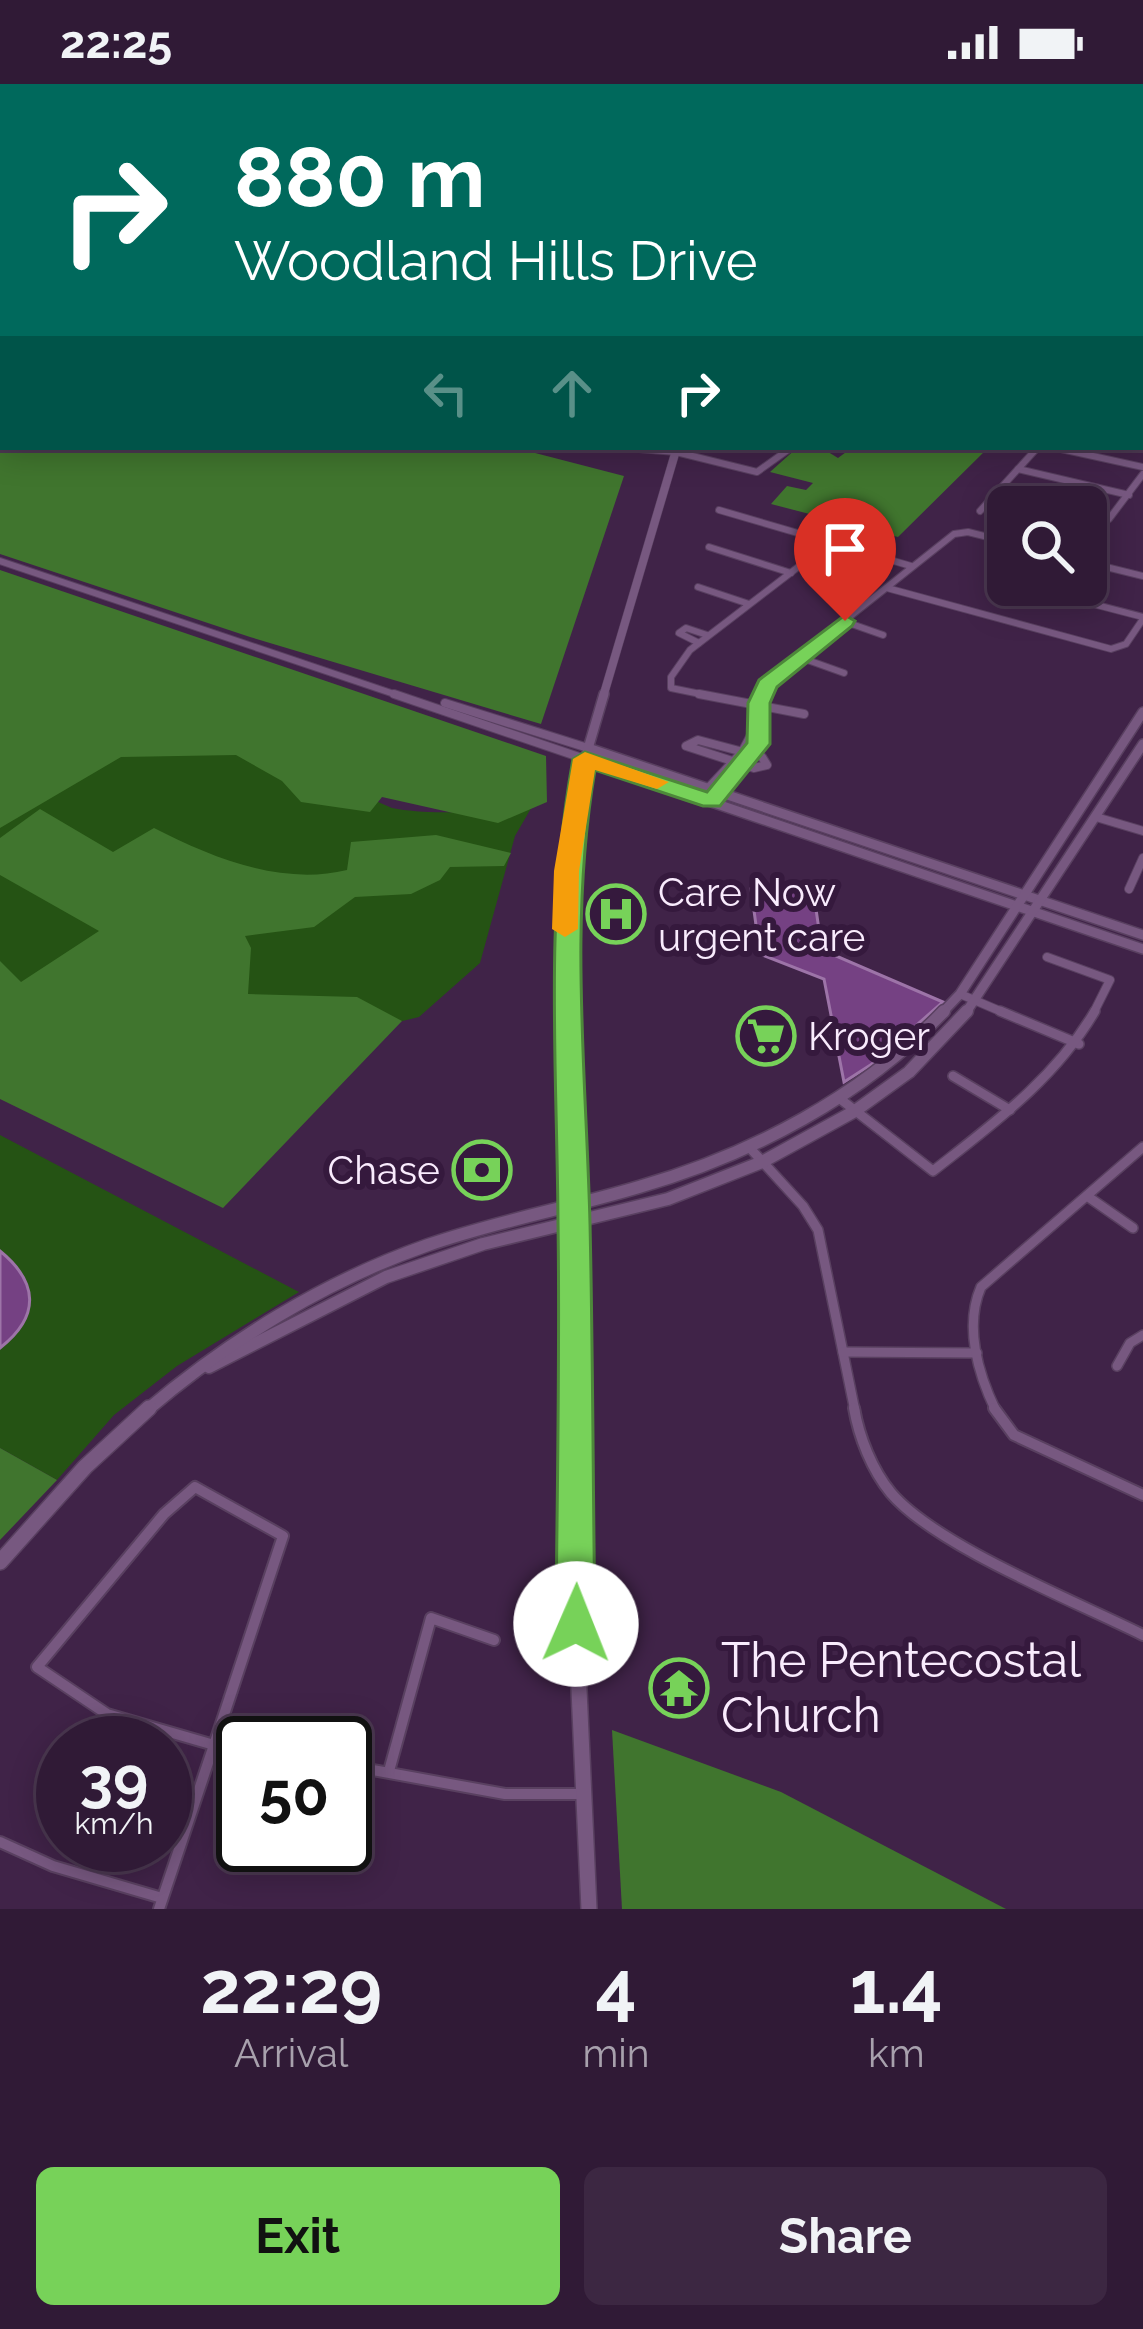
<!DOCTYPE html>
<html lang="en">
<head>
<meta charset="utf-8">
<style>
	body { margin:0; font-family:Raleway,sans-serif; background:#3c2742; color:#f1f3f6; height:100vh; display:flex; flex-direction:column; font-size:45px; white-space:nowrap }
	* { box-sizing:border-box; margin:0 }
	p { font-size:39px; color:#a8a1ad }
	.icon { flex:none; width:66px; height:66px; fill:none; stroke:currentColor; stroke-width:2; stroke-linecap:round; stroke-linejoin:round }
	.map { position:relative; height:1825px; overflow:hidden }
	.sheet { display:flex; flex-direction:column; background:#301a36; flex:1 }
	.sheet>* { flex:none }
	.guide { position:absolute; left:0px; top:0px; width:1143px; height:366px; box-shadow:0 6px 30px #0003,0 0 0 3px #4b3851; background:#00695c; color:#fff; overflow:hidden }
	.tools { position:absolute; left:987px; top:402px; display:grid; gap:24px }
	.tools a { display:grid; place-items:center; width:120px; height:120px; border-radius:18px; background:#301a36; box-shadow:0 6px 30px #0003,0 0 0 3px #4b3851; font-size:60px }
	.speed { position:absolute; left:36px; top:1632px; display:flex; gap:24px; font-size:60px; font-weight:700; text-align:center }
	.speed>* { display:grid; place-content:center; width:156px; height:156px; border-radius:50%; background:#301a36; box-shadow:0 6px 30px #0003,0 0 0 3px #4b3851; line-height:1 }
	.speed small { font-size:30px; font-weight:400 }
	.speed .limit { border:6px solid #111; border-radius:18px; background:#fff; color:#111 }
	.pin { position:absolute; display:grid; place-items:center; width:102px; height:102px; color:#fff; margin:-123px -51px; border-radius:50% 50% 50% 0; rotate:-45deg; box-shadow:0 0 12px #0007 }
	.pin .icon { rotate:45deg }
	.me { position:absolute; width:132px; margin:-66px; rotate:1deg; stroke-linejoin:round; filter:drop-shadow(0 0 9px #0008) }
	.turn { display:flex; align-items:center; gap:42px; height:252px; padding:0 36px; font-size:54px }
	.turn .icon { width:156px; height:156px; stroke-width:2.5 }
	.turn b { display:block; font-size:84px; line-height:102px }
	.lanes { display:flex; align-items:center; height:114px; padding:0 36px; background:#0003; justify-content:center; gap:60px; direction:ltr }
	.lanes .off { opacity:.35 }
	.eta { display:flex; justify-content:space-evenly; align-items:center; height:204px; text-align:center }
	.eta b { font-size:72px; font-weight:700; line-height:84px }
	.action { display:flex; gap:24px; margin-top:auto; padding:24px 36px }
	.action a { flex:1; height:138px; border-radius:18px; background:#77d259; color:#111; font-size:48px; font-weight:700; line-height:138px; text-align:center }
	.action a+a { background:#3c2742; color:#f1f3f6 }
	.status { display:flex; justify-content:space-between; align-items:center; height:84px; padding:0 60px; background:#301a36; direction:ltr }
	.status svg { height:33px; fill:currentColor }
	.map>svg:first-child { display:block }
	.green { fill:#255314 }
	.forest { fill:#40752e }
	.water { fill:#754183; stroke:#9d74a8; stroke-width:3 }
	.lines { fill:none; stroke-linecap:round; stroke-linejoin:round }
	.minor-far4-casing { stroke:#594060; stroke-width:4.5 }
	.minor-far3-casing { stroke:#594060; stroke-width:8 }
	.minor-far2-casing { stroke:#594060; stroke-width:10 }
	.minor-far1-casing { stroke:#594060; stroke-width:12 }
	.minor-casing { stroke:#594060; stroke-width:14 }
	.tertiary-far1-casing { stroke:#594060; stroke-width:8 }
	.tertiary-casing { stroke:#594060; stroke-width:10 }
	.secondary-far4-casing { stroke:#594060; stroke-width:6 }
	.secondary-far3-casing { stroke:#594060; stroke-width:9 }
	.secondary-far2-casing { stroke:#594060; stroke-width:12 }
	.secondary-far1-casing { stroke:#594060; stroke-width:15 }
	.secondary-casing { stroke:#594060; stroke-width:18 }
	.primary-casing { stroke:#594060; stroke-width:6 }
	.minor-far4 { stroke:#775880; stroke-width:3 }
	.minor-far3 { stroke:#775880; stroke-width:6 }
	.minor-far2 { stroke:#775880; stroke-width:8 }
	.minor-far1 { stroke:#775880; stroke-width:9 }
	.minor { stroke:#775880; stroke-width:10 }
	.tertiary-far1 { stroke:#775880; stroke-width:6 }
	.tertiary { stroke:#775880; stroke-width:8 }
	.secondary-far4 { stroke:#775880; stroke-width:4.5 }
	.secondary-far3 { stroke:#775880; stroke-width:8 }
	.secondary-far2 { stroke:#775880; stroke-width:9 }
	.secondary-far1 { stroke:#775880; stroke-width:12 }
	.secondary { stroke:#775880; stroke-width:15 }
	.primary { stroke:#727fb5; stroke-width:4.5 }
	.route { fill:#77d259; stroke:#4d883a; stroke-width:3 }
	.slow { fill:#f59e0b }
	.labels { text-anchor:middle; stroke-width:12; stroke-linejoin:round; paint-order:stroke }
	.poi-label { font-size:39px; fill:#f9ebfd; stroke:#35193d; text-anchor:start }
	.near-poi-label { font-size:48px; fill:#f9ebfd; stroke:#35193d; text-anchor:start }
</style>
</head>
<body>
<div class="status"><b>22:25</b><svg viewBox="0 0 49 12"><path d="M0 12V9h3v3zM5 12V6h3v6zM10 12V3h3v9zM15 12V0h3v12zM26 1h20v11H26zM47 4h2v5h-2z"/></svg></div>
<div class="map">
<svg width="1143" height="1825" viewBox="0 0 1143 1825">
	<rect width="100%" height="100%" fill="#402348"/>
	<g class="green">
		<path d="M 173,629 L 392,724 C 434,732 495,729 537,714 L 515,752 L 480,879 L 419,933 L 386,941 L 258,923 L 118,847 L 112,876 L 0,906 L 0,726 Z"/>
		<path d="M 0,1051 L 299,1208 L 177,1282 L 114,1331 L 57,1396 L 0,1364 Z"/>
	</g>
	<g class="forest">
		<path d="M 0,230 L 3,363 L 512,363 L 624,392 L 541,640 L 250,553 L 0,470 Z"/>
		<path d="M 798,363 L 820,363 L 838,374 L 853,363 L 989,363 L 898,453 L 771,420 L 787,402 L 806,406 L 813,399 L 770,388 Z"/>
		<path d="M 0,486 L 546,672 L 547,718 L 498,739 L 382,713 L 370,728 L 301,718 L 282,697 L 236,671 L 121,673 L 0,744 Z"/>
		<path d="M 40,725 L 113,768 L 154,744 C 213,774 281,802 347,786 L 351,758 L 436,751 L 511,769 L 504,782 L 450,783 L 440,796 L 411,810 L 355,813 L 314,843 L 245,852 L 251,864 L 248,910 L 357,913 L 402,937 L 223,1124 L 0,1015 L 0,877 L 21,898 L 99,847 L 0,791 L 0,754 Z"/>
		<path d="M 0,1364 L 57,1396 L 0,1456 Z"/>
		<path d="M 612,1646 L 781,1708 L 1006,1825 L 622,1825 Z"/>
	</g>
	<g class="water">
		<path d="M 751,805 L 813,805 L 822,866 L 943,918 L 872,980 L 844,998 L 824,895 L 760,870 Z"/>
		<path d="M 0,1167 C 38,1198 41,1232 0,1264 Z"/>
	</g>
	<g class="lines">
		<g class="minor-far4-casing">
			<g id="minor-far4">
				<path d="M 83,0 L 100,3"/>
				<path d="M 450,0 L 467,3"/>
				<path d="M 529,0 L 540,2"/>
				<path d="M 33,2 L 44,0"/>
				<path d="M 586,3 L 592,0"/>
				<path d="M 630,3 L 637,0"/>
				<path d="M 860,3 L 871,0"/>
				<path d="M 972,3 L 985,0"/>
				<path d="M 1045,3 L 1050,0"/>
			</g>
		</g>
		<g class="minor-far3-casing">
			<g id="minor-far3">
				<path d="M 614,363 L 676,368 L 757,388 L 792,363"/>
				<path d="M 1052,363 L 1143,383"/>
				<path d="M 1018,385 L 1129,411"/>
				<path d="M 994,412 L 1038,423"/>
				<path d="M 719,426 L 911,482"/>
				<path d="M 980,427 L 1038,363"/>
				<path d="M 1086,435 L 1109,435 L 1143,390"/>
				<path d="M 709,463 L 791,489"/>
				<path d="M 1086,478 L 1143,492"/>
				<path d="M 995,491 L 1002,493 L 1004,497 L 988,495 Z"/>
				<path d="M 1020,501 L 1143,533"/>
				<path d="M 698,503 L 749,520"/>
				<path d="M 887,504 L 1111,565 L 1126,560 L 1143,535"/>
				<path d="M 846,538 L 883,551"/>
				<path d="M 699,559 L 679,549 L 686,544 L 707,551"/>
				<path d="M 802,574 L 844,589"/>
				<path d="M 715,613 L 671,604 L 671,593 L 690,566 L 849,444"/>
				<path d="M 762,613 L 775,592 L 954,450 L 968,448 L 1008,458"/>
			</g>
		</g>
		<g class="minor-far2-casing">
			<g id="minor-far2">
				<path d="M 699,610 L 804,630"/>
				<path d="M 698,656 L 762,673 L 767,681 L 754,684 L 686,662 Z"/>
				<path d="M 700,713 L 742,668 L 758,638"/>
				<path d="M 711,717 L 759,660 L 759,619 L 764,610"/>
				<path d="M 1096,733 L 1143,747"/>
				<path d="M 1129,805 L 1143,774"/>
				<path d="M 1047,873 L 1110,896 L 1093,930"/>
				<path d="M 960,910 L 1007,930"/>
			</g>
		</g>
		<g class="minor-far1-casing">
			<g id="minor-far1">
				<path d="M 1000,927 L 1079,960"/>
				<path d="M 953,992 L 1010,1026"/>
				<path d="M 839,1014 L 933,1087 C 994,1039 1055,995 1095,927"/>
				<path d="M 749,1063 L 803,1122 L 818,1146 L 855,1327"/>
				<path d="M 1087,1112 L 1133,1144"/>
				<path d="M 843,1268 L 977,1269"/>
				<path d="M 1117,1282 L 1130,1259 L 1143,1251"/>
				<path d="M 996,1327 C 978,1290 964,1242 981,1203 L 1143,1063"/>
			</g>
		</g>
		<g class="minor-casing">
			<g id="minor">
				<path d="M 854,1324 C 859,1353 872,1386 891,1409 C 936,1462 1077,1518 1143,1551"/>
				<path d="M 994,1324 L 1014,1351 L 1143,1411"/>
				<path d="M 195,1403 L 283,1452 L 214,1661 L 107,1630 L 37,1583 L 164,1430 Z"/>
				<path d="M 214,1661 L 243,1666"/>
				<path d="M 345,1681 L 505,1710 L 583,1710"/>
				<path d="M 389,1687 L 431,1534 L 494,1556"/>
				<path d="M 0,1758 L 53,1782 L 162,1814"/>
				<path d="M 159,1825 L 214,1661"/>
			</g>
		</g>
		<g class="tertiary-far1-casing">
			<path id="tertiary-far1" d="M 0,477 L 403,613"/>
		</g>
		<g class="tertiary-casing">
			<g id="tertiary">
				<path d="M 394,610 L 585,675"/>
				<path d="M 445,619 L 588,664"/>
			</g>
		</g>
		<g class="secondary-far4-casing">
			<path id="secondary-far4" d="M 382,0 L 400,3"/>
		</g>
		<g class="secondary-far3-casing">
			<path id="secondary-far3" d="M 603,613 L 677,363"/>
		</g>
		<g class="secondary-far2-casing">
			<g id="secondary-far2">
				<path d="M 588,664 L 1143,851"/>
				<path d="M 585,675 L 1143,865"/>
				<path d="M 568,930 L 566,790 L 585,675 L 604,610"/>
				<path d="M 941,930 L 960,910 L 1143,628"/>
				<path d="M 965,930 L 1143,660"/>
			</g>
		</g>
		<g class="secondary-far1-casing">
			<g id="secondary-far1">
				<path d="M 568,927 L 573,1327"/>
				<path d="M 209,1283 L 386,1193 L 483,1160 L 668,1115 L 762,1078 L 855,1027 L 909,988 L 967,927"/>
				<path d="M 146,1327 C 228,1257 325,1197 428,1161 C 497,1137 569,1124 639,1103 C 753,1070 861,1013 944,927"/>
			</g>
		</g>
		<g class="secondary-casing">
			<g id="secondary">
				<path d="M 573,1324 L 576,1540 L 589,1825"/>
				<path d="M 0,1478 L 85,1383 L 149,1324"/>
			</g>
		</g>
		<g class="primary-casing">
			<path id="primary" d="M 183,3 L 192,0"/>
		</g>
		<use href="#minor-far4" class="minor-far4"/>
		<use href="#minor-far3" class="minor-far3"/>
		<use href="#minor-far2" class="minor-far2"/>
		<use href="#minor-far1" class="minor-far1"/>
		<use href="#minor" class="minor"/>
		<use href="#tertiary-far1" class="tertiary-far1"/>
		<use href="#tertiary" class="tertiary"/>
		<use href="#secondary-far4" class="secondary-far4"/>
		<use href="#secondary-far3" class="secondary-far3"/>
		<use href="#secondary-far2" class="secondary-far2"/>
		<use href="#secondary-far1" class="secondary-far1"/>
		<use href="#secondary" class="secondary"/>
		<use href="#primary" class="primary"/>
	</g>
	<path class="route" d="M 845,531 L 855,537 L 852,542 L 777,603 L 770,619 L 770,660 L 720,722 L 703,722 L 595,686 C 569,837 586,987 590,1139 C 593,1273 593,1406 595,1540 L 589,1552 L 576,1558 L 562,1552 L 556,1540 C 557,1406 560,1272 558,1138 C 557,979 544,833 573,675 L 585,668 L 707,708 L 747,659 L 748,619 L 759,596 Z"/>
	<path class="slow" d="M 585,668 L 669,698 L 657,705 L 595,686 L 579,787 L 578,845 L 565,853 L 552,845 L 554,787 L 573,675 Z"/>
	<defs>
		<g id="hospital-ring" transform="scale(3)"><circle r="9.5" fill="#35193d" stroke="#77d259" stroke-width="1.5"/><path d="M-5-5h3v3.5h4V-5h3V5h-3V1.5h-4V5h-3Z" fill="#77d259"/></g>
		<g id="supermarket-ring" transform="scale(3)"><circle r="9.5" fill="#35193d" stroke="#77d259" stroke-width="1.5"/><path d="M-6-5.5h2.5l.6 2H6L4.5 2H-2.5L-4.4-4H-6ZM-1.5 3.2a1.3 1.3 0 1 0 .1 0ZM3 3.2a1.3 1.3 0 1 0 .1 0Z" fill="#77d259"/></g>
		<g id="bank-ring" transform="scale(3)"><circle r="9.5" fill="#35193d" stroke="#77d259" stroke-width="1.5"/><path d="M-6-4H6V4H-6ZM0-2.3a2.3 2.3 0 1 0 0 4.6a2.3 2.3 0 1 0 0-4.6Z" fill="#77d259"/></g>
		<g id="temple-ring" transform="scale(3)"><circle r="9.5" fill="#35193d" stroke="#77d259" stroke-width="1.5"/><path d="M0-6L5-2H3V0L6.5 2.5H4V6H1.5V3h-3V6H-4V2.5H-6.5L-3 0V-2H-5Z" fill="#77d259"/></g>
	</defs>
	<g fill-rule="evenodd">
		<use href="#hospital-ring" x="616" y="830"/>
		<use href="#supermarket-ring" x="766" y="952"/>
		<use href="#bank-ring" x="482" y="1086"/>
		<use href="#temple-ring" x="679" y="1604"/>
	</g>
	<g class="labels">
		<g class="poi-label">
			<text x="658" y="822">Care Now<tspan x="658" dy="45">urgent care</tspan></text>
			<text x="808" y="966">Kroger</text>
			<text x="440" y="1100" text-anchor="end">Chase</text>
		</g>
		<g class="near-poi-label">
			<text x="721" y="1593">The Pentecostal<tspan x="721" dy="55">Church</tspan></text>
		</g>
	</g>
</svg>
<div class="tools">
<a><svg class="icon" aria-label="search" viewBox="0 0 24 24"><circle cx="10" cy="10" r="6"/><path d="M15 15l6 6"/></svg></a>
</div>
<div class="speed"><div>39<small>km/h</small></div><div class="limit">50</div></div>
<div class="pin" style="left:845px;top:537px;background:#d93025"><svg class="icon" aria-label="arrive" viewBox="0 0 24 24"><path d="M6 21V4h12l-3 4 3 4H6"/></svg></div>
<svg class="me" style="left:576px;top:1540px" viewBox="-20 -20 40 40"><circle r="19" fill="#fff"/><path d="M0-13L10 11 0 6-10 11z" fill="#77d259"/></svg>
<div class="guide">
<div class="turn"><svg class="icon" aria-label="right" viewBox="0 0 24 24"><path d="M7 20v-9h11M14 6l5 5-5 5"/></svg><div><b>880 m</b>Woodland Hills Drive</div></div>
<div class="lanes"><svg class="icon off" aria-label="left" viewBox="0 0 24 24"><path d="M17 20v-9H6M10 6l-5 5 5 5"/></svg><svg class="icon off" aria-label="ahead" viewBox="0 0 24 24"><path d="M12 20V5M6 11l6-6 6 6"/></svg><svg class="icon" aria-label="right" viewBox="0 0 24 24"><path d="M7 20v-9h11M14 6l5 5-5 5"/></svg></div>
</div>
</div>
<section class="sheet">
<div class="eta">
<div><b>22:29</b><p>Arrival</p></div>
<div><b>4</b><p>min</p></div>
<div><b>1.4</b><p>km</p></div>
</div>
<div class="action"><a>Exit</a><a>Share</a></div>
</section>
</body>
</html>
